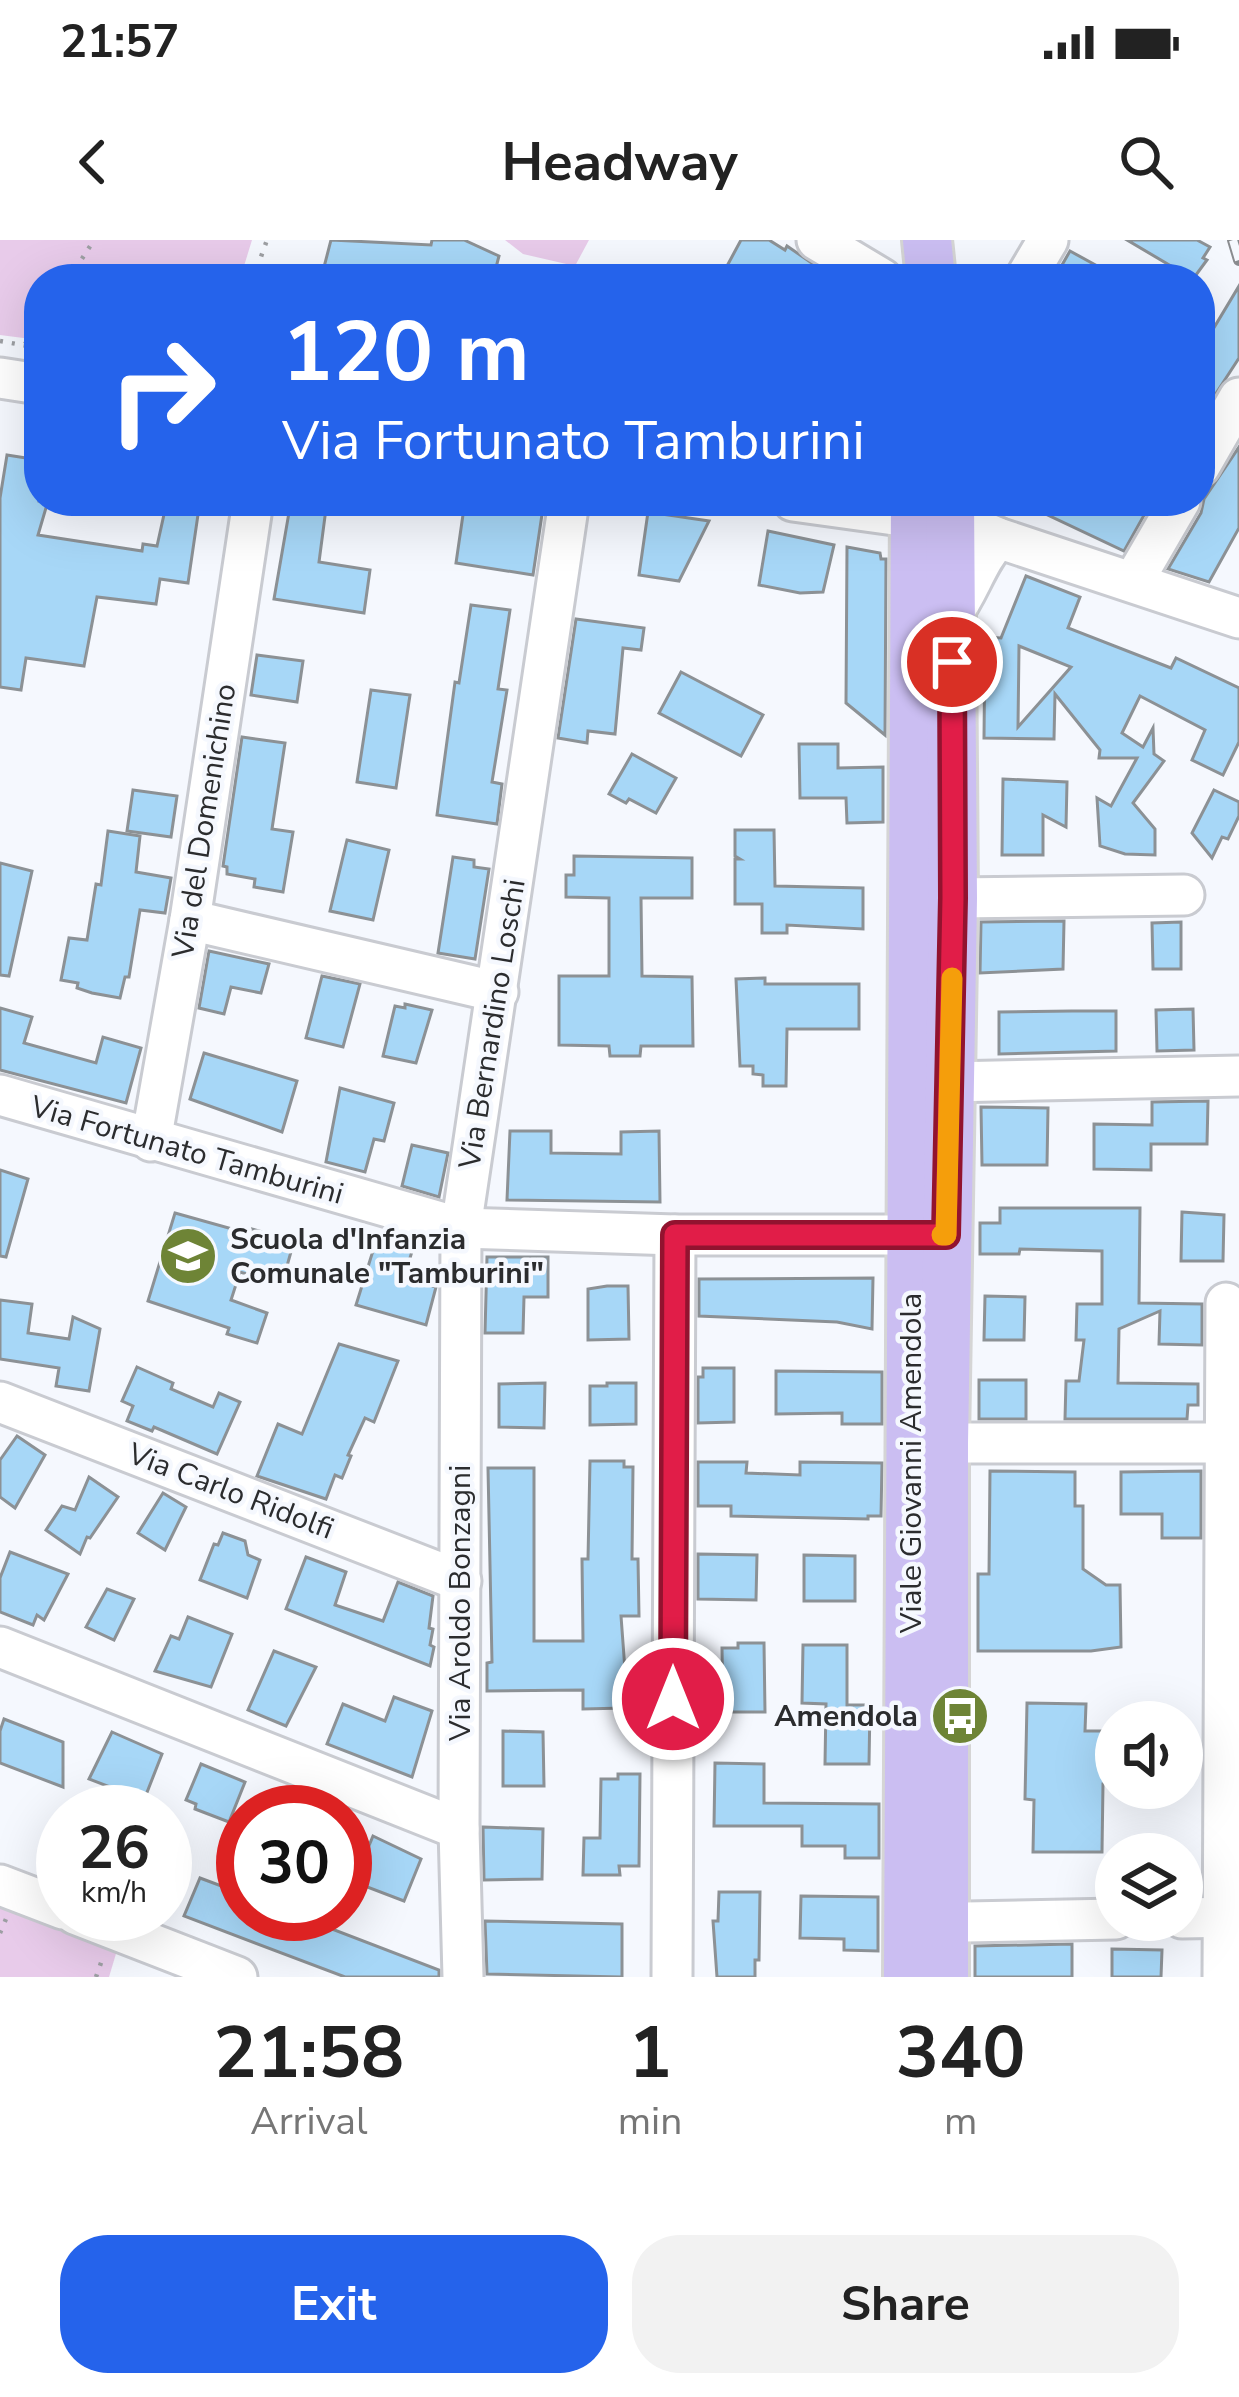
<!DOCTYPE html>
<html lang="en">
<head>
<meta charset="utf-8">
<style>
	body { margin:0; font-family:"Nunito Sans",sans-serif; background:#f2f2f2; color:#222; height:100vh; display:flex; flex-direction:column; font-size:45px; white-space:nowrap }
	* { box-sizing:border-box; margin:0 }
	p { font-size:39px; color:#767676 }
	.icon { flex:none; width:66px; height:66px; fill:none; stroke:currentColor; stroke-width:2; stroke-linecap:round; stroke-linejoin:round }
	.map { position:relative; height:1737px; overflow:hidden }
	.drawer { display:flex; flex-direction:column; background:#fff; flex:1 }
	.drawer>* { flex:none }
	.banner { position:absolute; left:24px; top:24px; width:1191px; height:252px; border-radius:48px; box-shadow:0 12px 48px #0002; background:#2563eb; color:#fff; overflow:hidden }
	.fabs { position:absolute; left:1095px; top:1461px; display:grid; gap:24px }
	.fabs a { display:grid; place-items:center; width:108px; height:108px; border-radius:50%; background:#fff; box-shadow:0 12px 48px #0002; font-size:60px }
	.speed { position:absolute; left:36px; top:1545px; display:flex; gap:24px; font-size:60px; font-weight:700; text-align:center }
	.speed>* { display:grid; place-content:center; width:156px; height:156px; border-radius:50%; background:#fff; box-shadow:0 12px 48px #0002; line-height:1 }
	.speed small { font-size:30px; font-weight:400 }
	.speed .limit { border:18px solid #d22; background:#fff; color:#111 }
	.pin { position:absolute; display:grid; place-items:center; width:102px; height:102px; color:#fff; margin:-51px; border:6px solid #fff; border-radius:50%; box-shadow:0 3px 12px #0007 }
	.me { position:absolute; width:132px; margin:-66px; rotate:0deg; stroke-linejoin:round; filter:drop-shadow(0 0 9px #0008) }
	.turn { display:flex; align-items:center; gap:42px; height:252px; padding:0 60px; font-size:54px }
	.turn .icon { width:156px; height:156px; stroke-width:2.5 }
	.turn b { display:block; font-size:84px; line-height:102px }
	.eta { display:flex; justify-content:space-evenly; align-items:center; height:204px; text-align:center }
	.eta b { font-size:72px; font-weight:700; line-height:84px }
	.primary-button { display:flex; gap:24px; margin-top:auto; padding:24px 60px }
	.primary-button a { flex:1; height:138px; border-radius:48px; background:#2563eb; color:#fff; font-size:48px; font-weight:700; line-height:138px; text-align:center }
	.primary-button a+a { background:#f2f2f2; color:#222 }
	.status { display:flex; justify-content:space-between; align-items:center; height:84px; padding:0 60px; background:#fff; direction:ltr }
	.status svg { height:33px; fill:currentColor }
	header { display:flex; justify-content:space-between; align-items:center; height:156px; padding:0 60px; background:#fff; font-size:54px; font-weight:700 }
	.map>svg:first-child { display:block }
	.green { fill:#e8cbea }
	.building { fill:#a7d7f7; stroke:#8c9195; stroke-width:3; fill-rule:evenodd }
	.lines { fill:none; stroke-linecap:round; stroke-linejoin:round }
	.minor-casing { stroke:#c9cbd1; stroke-width:45 }
	.major-casing { stroke:#d5d5d5; stroke-width:54 }
	.path { stroke:#9d9fa3; stroke-width:4.5; stroke-dasharray:3 9; stroke-linecap:butt }
	.minor { stroke:#fff; stroke-width:39 }
	.major { stroke:#cbbef2; stroke-width:48 }
	.rail-casing { stroke:#898b8f; stroke-width:12 }
	.rail { stroke:#f5f8fe; stroke-width:8; stroke-dasharray:22; stroke-linecap:butt }
	.route-casing { stroke:#92132f; stroke-width:30 }
	.route { stroke:#e11d48; stroke-width:21 }
	.slow { stroke:#f59e0b; stroke-width:21 }
	.labels { text-anchor:middle; stroke-width:9; stroke-linejoin:round; paint-order:stroke }
	.street-label { font-size:30px; fill:#2b2c2e; stroke:#f5f8fe }
	.poi-label { font-size:30px; font-weight:bold; fill:#2b2c2e; stroke:#f5f8fe; text-anchor:start }
</style>
</head>
<body>
<div class="status"><b>21:57</b><svg viewBox="0 0 49 12"><path d="M0 12V9h3v3zM5 12V6h3v6zM10 12V3h3v9zM15 12V0h3v12zM26 1h20v11H26zM47 4h2v5h-2z"/></svg></div>
<header><svg class="icon" aria-label="back" viewBox="0 0 24 24"><path d="M15 5l-7 7 7 7"/></svg>Headway<svg class="icon" aria-label="search" viewBox="0 0 24 24"><circle cx="10" cy="10" r="6"/><path d="M15 15l6 6"/></svg></header>
<div class="map">
<svg width="1239" height="1737" viewBox="0 0 1239 1737">
	<rect width="100%" height="100%" fill="#f5f8fe"/>
	<g class="green">
		<path d="M 0,0 L 252,0 L 240,39 L 39,39 L 39,100 L 0,95 Z"/>
		<path d="M 505,0 L 589,0 L 575,26 L 523,14 Z"/>
		<path d="M 0,1665 L 118,1707 L 109,1737 L 0,1737 Z"/>
	</g>
	<g class="building">
		<path d="M 331,0 L 431,5 L 432,0 L 464,0 L 499,16 L 493,39 L 352,39 L 323,31 Z"/>
		<path d="M 741,0 L 769,0 L 785,10 L 787,6 L 835,39 L 748,39 L 727,26 Z"/>
		<path d="M 1127,0 L 1197,0 L 1210,7 L 1203,18 L 1207,20 L 1193,39 Z"/>
		<path d="M 1070,11 L 1121,39 L 1054,39 Z"/>
		<path d="M 1239,46 L 1239,118 L 1200,178 L 1200,111 Z"/>
		<path d="M 1239,207 L 1239,288 L 1209,342 L 1168,329 L 1201,273 L 1204,259 Z"/>
		<path d="M 7,215 L 39,220 L 39,261 L 48,261 L 38,295 L 142,311 L 143,304 L 157,306 L 167,261 L 200,261 L 188,343 L 160,339 L 156,364 L 97,357 L 84,426 L 26,418 L 21,450 L 0,447 L 0,258 Z"/>
		<path d="M 291,261 L 327,261 L 319,322 L 370,330 L 364,373 L 274,359 Z"/>
		<path d="M 465,261 L 544,261 L 533,335 L 456,323 Z"/>
		<path d="M 1018,261 L 1152,261 L 1124,311 Z"/>
		<path d="M 648,272 L 709,281 L 679,341 L 639,335 Z"/>
		<path d="M 768,291 L 834,305 L 823,352 L 800,353 L 759,345 Z"/>
		<path d="M 847,307 L 880,313 L 881,319 L 886,319 L 885,495 L 846,463 Z"/>
		<path d="M 1026,336 L 1080,357 L 1068,388 L 1171,428 L 1176,418 L 1239,448 L 1239,502 L 1223,535 L 1192,520 L 1205,490 L 1140,456 L 1122,493 L 1143,507 L 1153,488 L 1154,514 L 1164,521 L 1133,563 L 1155,589 L 1155,615 L 1125,614 L 1100,606 L 1097,558 L 1111,566 L 1137,518 L 1099,518 L 1100,510 L 1055,454 L 1054,499 L 984,498 L 985,397 L 1001,398 ZM 1019,406 L 1071,427 L 1018,487 Z"/>
		<path d="M 471,365 L 510,370 L 498,449 L 507,450 L 492,542 L 502,544 L 497,584 L 437,575 L 455,442 L 459,443 Z"/>
		<path d="M 576,379 L 644,388 L 641,410 L 623,408 L 615,494 L 588,491 L 587,503 L 558,498 Z"/>
		<path d="M 257,415 L 303,421 L 297,462 L 251,455 Z"/>
		<path d="M 681,432 L 763,475 L 741,516 L 659,473 Z"/>
		<path d="M 371,450 L 410,455 L 396,548 L 357,542 Z"/>
		<path d="M 242,497 L 285,503 L 272,589 L 293,592 L 283,652 L 254,647 L 255,639 L 227,634 L 227,627 L 223,626 Z"/>
		<path d="M 799,504 L 838,504 L 838,528 L 883,527 L 883,582 L 847,583 L 846,558 L 800,558 Z"/>
		<path d="M 632,514 L 676,538 L 656,573 L 629,559 L 626,563 L 609,554 Z"/>
		<path d="M 1003,539 L 1067,542 L 1066,587 L 1043,575 L 1043,615 L 1002,615 Z"/>
		<path d="M 133,550 L 177,556 L 171,597 L 127,591 Z"/>
		<path d="M 1214,550 L 1239,562 L 1239,576 L 1228,599 L 1222,597 L 1212,618 L 1192,593 Z"/>
		<path d="M 735,590 L 774,590 L 775,646 L 863,648 L 863,689 L 787,685 L 787,693 L 762,693 L 762,664 L 735,664 L 735,619 L 740,619 L 735,616 Z"/>
		<path d="M 108,591 L 140,596 L 136,632 L 171,638 L 165,673 L 140,670 L 129,737 L 125,737 L 120,758 L 92,753 L 77,748 L 78,743 L 61,740 L 69,698 L 87,700 L 96,644 L 101,645 Z"/>
		<path d="M 347,600 L 389,610 L 373,680 L 330,671 Z"/>
		<path d="M 574,616 L 692,618 L 692,658 L 641,658 L 642,736 L 692,737 L 693,806 L 641,806 L 640,816 L 610,816 L 609,806 L 559,805 L 559,736 L 609,736 L 609,658 L 566,657 L 566,635 L 574,635 Z"/>
		<path d="M 453,617 L 474,620 L 474,627 L 489,629 L 475,719 L 438,713 Z"/>
		<path d="M 0,623 L 32,631 L 9,736 L 0,735 Z"/>
		<path d="M 1064,681 L 1063,729 L 980,733 L 981,682 Z"/>
		<path d="M 1181,682 L 1181,729 L 1153,729 L 1152,683 Z"/>
		<path d="M 209,711 L 269,724 L 261,753 L 231,747 L 224,774 L 199,768 Z"/>
		<path d="M 322,736 L 360,744 L 343,807 L 306,798 Z"/>
		<path d="M 765,738 L 765,744 L 859,744 L 859,789 L 787,789 L 786,846 L 763,846 L 763,835 L 753,834 L 753,826 L 740,826 L 736,739 Z"/>
		<path d="M 405,764 L 432,770 L 416,823 L 383,816 L 395,766 L 405,768 Z"/>
		<path d="M 0,768 L 32,777 L 24,803 L 96,823 L 103,797 L 141,808 L 126,863 L 0,830 Z"/>
		<path d="M 1193,769 L 1194,810 L 1157,811 L 1156,770 Z"/>
		<path d="M 1072,771 L 1116,771 L 1116,811 L 999,814 L 999,772 Z"/>
		<path d="M 204,813 L 297,841 L 282,892 L 190,859 Z"/>
		<path d="M 340,848 L 394,863 L 384,901 L 374,899 L 365,932 L 326,922 Z"/>
		<path d="M 1208,861 L 1207,904 L 1151,904 L 1151,930 L 1094,929 L 1094,884 L 1152,885 L 1152,862 Z"/>
		<path d="M 981,867 L 1048,868 L 1047,925 L 982,925 Z"/>
		<path d="M 510,891 L 551,891 L 551,913 L 621,914 L 621,892 L 659,891 L 660,962 L 507,960 Z"/>
		<path d="M 412,905 L 448,913 L 439,957 L 402,946 Z"/>
		<path d="M 0,930 L 28,939 L 6,1017 L 0,1016 Z"/>
		<path d="M 1000,968 L 1140,968 L 1139,1063 L 1202,1064 L 1202,1105 L 1159,1104 L 1160,1071 L 1119,1089 L 1118,1143 L 1198,1144 L 1198,1165 L 1188,1165 L 1187,1179 L 1065,1179 L 1066,1141 L 1079,1141 L 1084,1100 L 1076,1100 L 1077,1064 L 1102,1064 L 1102,1011 L 1020,1009 L 1019,1014 L 980,1014 L 980,983 L 1000,983 Z"/>
		<path d="M 1182,972 L 1224,975 L 1223,1021 L 1181,1021 Z"/>
		<path d="M 175,973 L 250,994 L 252,989 L 294,1001 L 282,1044 L 240,1032 L 231,1060 L 267,1073 L 257,1103 L 227,1094 L 229,1088 L 148,1061 Z"/>
		<path d="M 377,998 L 413,1008 L 404,1038 L 436,1047 L 426,1085 L 356,1065 Z"/>
		<path d="M 487,1017 L 548,1017 L 548,1057 L 524,1057 L 523,1093 L 485,1093 Z"/>
		<path d="M 873,1038 L 872,1089 L 837,1082 L 699,1076 L 699,1039 Z"/>
		<path d="M 607,1046 L 628,1046 L 629,1099 L 588,1100 L 588,1049 Z"/>
		<path d="M 985,1056 L 1025,1057 L 1024,1100 L 984,1100 Z"/>
		<path d="M 0,1060 L 32,1064 L 28,1093 L 69,1099 L 73,1077 L 100,1089 L 89,1151 L 56,1146 L 59,1128 L 0,1119 Z"/>
		<path d="M 339,1104 L 398,1121 L 374,1182 L 365,1178 L 348,1215 L 351,1216 L 342,1238 L 335,1235 L 326,1259 L 257,1236 L 278,1184 L 302,1194 Z"/>
		<path d="M 137,1127 L 173,1143 L 171,1149 L 213,1167 L 219,1153 L 240,1162 L 217,1214 L 154,1187 L 152,1191 L 127,1181 L 133,1166 L 122,1161 Z"/>
		<path d="M 703,1128 L 734,1128 L 734,1182 L 698,1183 L 698,1137 L 703,1137 Z"/>
		<path d="M 776,1131 L 882,1132 L 882,1184 L 842,1184 L 842,1173 L 776,1174 Z"/>
		<rect x="979" y="1140" width="47" height="39"/>
		<path d="M 545,1143 L 544,1188 L 499,1187 L 499,1144 Z"/>
		<path d="M 607,1143 L 636,1143 L 636,1184 L 590,1185 L 590,1146 L 607,1146 Z"/>
		<path d="M 17,1196 L 45,1215 L 15,1268 L 0,1257 L 0,1220 Z"/>
		<path d="M 590,1221 L 624,1221 L 624,1227 L 633,1227 L 632,1319 L 638,1319 L 639,1376 L 621,1376 L 625,1430 L 631,1431 L 631,1451 L 624,1451 L 624,1468 L 583,1469 L 583,1450 L 487,1451 L 487,1423 L 492,1422 L 488,1228 L 534,1228 L 534,1401 L 583,1401 L 582,1319 L 588,1319 Z"/>
		<path d="M 698,1222 L 747,1222 L 746,1233 L 800,1235 L 800,1222 L 882,1223 L 881,1276 L 868,1276 L 868,1279 L 731,1276 L 731,1266 L 698,1266 Z"/>
		<path d="M 990,1231 L 1075,1232 L 1075,1266 L 1083,1266 L 1083,1329 L 1106,1345 L 1120,1345 L 1121,1407 L 1091,1411 L 978,1411 L 978,1334 L 989,1334 Z"/>
		<path d="M 1201,1231 L 1201,1298 L 1162,1298 L 1162,1274 L 1121,1274 L 1121,1232 Z"/>
		<path d="M 89,1237 L 118,1257 L 90,1298 L 87,1297 L 80,1314 L 46,1290 L 62,1266 L 75,1270 Z"/>
		<path d="M 163,1253 L 186,1267 L 165,1310 L 138,1293 Z"/>
		<path d="M 223,1293 L 245,1301 L 248,1315 L 260,1320 L 247,1358 L 200,1340 L 214,1304 L 218,1305 Z"/>
		<path d="M 10,1312 L 68,1334 L 44,1380 L 37,1375 L 33,1385 L 0,1372 L 0,1338 Z"/>
		<path d="M 698,1314 L 757,1315 L 756,1360 L 698,1359 Z"/>
		<path d="M 804,1315 L 855,1316 L 855,1361 L 804,1361 Z"/>
		<path d="M 306,1317 L 346,1332 L 335,1365 L 383,1381 L 398,1342 L 433,1356 L 429,1388 L 433,1389 L 430,1405 L 434,1407 L 430,1426 L 286,1369 Z"/>
		<path d="M 107,1349 L 134,1359 L 114,1400 L 86,1387 Z"/>
		<path d="M 188,1377 L 232,1394 L 211,1447 L 155,1431 L 171,1396 L 179,1399 Z"/>
		<path d="M 738,1403 L 764,1403 L 765,1472 L 723,1472 L 722,1408 L 738,1408 Z"/>
		<path d="M 803,1405 L 847,1405 L 847,1465 L 870,1465 L 869,1524 L 825,1524 L 826,1464 L 802,1463 Z"/>
		<path d="M 274,1411 L 316,1427 L 286,1486 L 248,1470 Z"/>
		<path d="M 394,1457 L 432,1471 L 412,1537 L 327,1504 L 343,1464 L 385,1481 Z"/>
		<path d="M 1027,1463 L 1086,1464 L 1085,1491 L 1116,1491 L 1116,1543 L 1103,1544 L 1102,1612 L 1033,1612 L 1034,1560 L 1025,1559 Z"/>
		<path d="M 4,1479 L 63,1502 L 63,1547 L 0,1523 L 0,1491 Z"/>
		<path d="M 503,1491 L 543,1492 L 544,1546 L 503,1546 Z"/>
		<path d="M 112,1492 L 162,1514 L 144,1560 L 89,1539 Z"/>
		<path d="M 715,1523 L 764,1524 L 764,1563 L 879,1564 L 879,1618 L 845,1618 L 845,1606 L 802,1606 L 802,1586 L 714,1586 Z"/>
		<path d="M 201,1524 L 245,1542 L 229,1582 L 195,1569 L 196,1564 L 186,1560 Z"/>
		<path d="M 618,1534 L 640,1534 L 639,1626 L 619,1626 L 620,1635 L 583,1635 L 584,1598 L 600,1598 L 601,1539 L 618,1539 Z"/>
		<path d="M 483,1587 L 543,1589 L 542,1639 L 484,1640 Z"/>
		<path d="M 373,1596 L 421,1619 L 404,1661 L 354,1642 Z"/>
		<path d="M 200,1638 L 243,1654 L 243,1674 L 293,1674 L 439,1730 L 439,1737 L 345,1737 L 184,1676 Z"/>
		<path d="M 719,1652 L 760,1652 L 759,1720 L 755,1720 L 755,1737 L 717,1737 L 713,1681 L 718,1681 Z"/>
		<path d="M 801,1656 L 878,1657 L 878,1711 L 844,1710 L 844,1699 L 800,1698 Z"/>
		<path d="M 485,1681 L 622,1684 L 622,1737 L 487,1734 Z"/>
		<path d="M 1072,1704 L 1072,1737 L 975,1737 L 975,1706 Z"/>
		<path d="M 1112,1709 L 1162,1710 L 1161,1737 L 1112,1737 Z"/>
	</g>
	<g class="lines">
		<g class="minor-casing">
			<g id="minor">
				<path d="M 817,0 L 882,39"/>
				<path d="M 1025,39 L 1048,0"/>
				<path d="M 0,138 L 39,144"/>
				<path d="M 1200,226 L 1239,158"/>
				<path d="M 793,261 L 916,278 L 951,278 L 998,298 L 1239,378"/>
				<path d="M 1133,342 L 1180,261"/>
				<path d="M 952,374 C 970,350 977,321 998,298"/>
				<path d="M 953,658 L 1184,655"/>
				<path d="M 190,680 L 498,752"/>
				<path d="M 949,842 L 1239,836"/>
				<path d="M 0,855 L 461,988 L 675,995 L 941,995"/>
				<path d="M 151,901 L 190,680 L 253,261"/>
				<path d="M 0,1162 L 461,1341"/>
				<path d="M 944,1203 L 1239,1203"/>
				<path d="M 0,1407 L 459,1589"/>
				<path d="M 0,1645 L 63,1669"/>
				<path d="M 75,1674 L 237,1737"/>
				<path d="M 1182,1678 L 1239,1677"/>
				<path d="M 914,1683 L 1116,1679"/>
				<path d="M 463,1737 L 459,1589 L 461,988 L 569,261"/>
				<path d="M 672,1737 L 675,995"/>
				<path d="M 1223,1737 L 1226,1063"/>
			</g>
		</g>
		<g class="major-casing">
			<g id="major">
				<path d="M 927,0 L 931,39"/>
				<path d="M 908,1737 L 915,261"/>
				<path d="M 944,1737 L 944,1203 L 953,658 L 950,261"/>
			</g>
		</g>
		<g class="path">
			<path d="M 69,39 L 94,0"/>
			<path d="M 253,39 L 267,0"/>
			<path d="M 0,101 L 39,108"/>
			<path d="M 25,104 L 39,83"/>
			<path d="M 0,1693 L 6,1679"/>
			<path d="M 96,1737 L 102,1720"/>
		</g>
		<use href="#minor" class="minor"/>
		<use href="#major" class="major"/>
		<g class="rail-casing">
			<path id="rail" d="M 1233,0 L 1239,20"/>
		</g>
		<use href="#rail" class="rail"/>
	</g>
	<g class="lines">
		<g class="route-casing">
			<path id="route" d="M 673,1459 L 675,995 L 946,995 L 953,658 L 952,422"/>
		</g>
		<use href="#route" class="route"/>
		<path class="slow" d="M 942,995 L 946,995 L 952,738"/>
	</g>
	<defs>
		<g id="school-disc" transform="scale(3)"><circle r="9.5" fill="#6e8436" stroke="#f5f8fe"/><path d="M0-5L7-2L0 1L-7-2ZM-4 1L0 2.5L4 1V4Q0 6-4 4Z" fill="#fff"/></g>
		<g id="bus-disc" transform="scale(3)"><circle r="9.5" fill="#6e8436" stroke="#f5f8fe"/><path d="M-5-6H5V4H4V6H2V4H-2V6H-4V4H-5ZM-3.5-4V0h7V-4ZM-3.5 1.2v1.5H-2V1.2ZM2 1.2v1.5H3.5V1.2Z" fill="#fff"/></g>
	</defs>
	<g fill-rule="evenodd">
		<use href="#school-disc" x="188" y="1016"/>
		<use href="#bus-disc" x="960" y="1476"/>
	</g>
	<g class="labels">
		<g class="street-label">
			<text transform="translate(204 581) rotate(-81)" y="10">Via del Domenichino</text>
			<text transform="translate(492 784) rotate(-81)" y="10">Via Bernardino Loschi</text>
			<text transform="translate(187 910) rotate(16)" y="10">Via Fortunato Tamburini</text>
			<text transform="translate(911 1223) rotate(-90)" y="10">Viale Giovanni Amendola</text>
			<text transform="translate(231 1251) rotate(21)" y="10">Via Carlo Ridolfi</text>
			<text transform="translate(460 1363) rotate(-90)" y="10">Via Aroldo Bonzagni</text>
		</g>
		<g class="poi-label">
			<text x="230" y="1009">Scuola d'Infanzia<tspan x="230" dy="34">Comunale "Tamburini"</tspan></text>
			<text x="918" y="1486" text-anchor="end">Amendola</text>
		</g>
	</g>
</svg>
<div class="fabs">
<a><svg class="icon" aria-label="sound" viewBox="0 0 24 24"><path d="M4 9h4l5-4v14l-5-4H4zM17 9q2 3 0 6"/></svg></a>
<a><svg class="icon" aria-label="layers" viewBox="0 0 24 24"><path d="M12 4l9 5-9 5-9-5zM3 14l9 5 9-5"/></svg></a>
</div>
<div class="speed"><div>26<small>km/h</small></div><div class="limit">30</div></div>
<div class="pin" style="left:952px;top:422px;background:#d93025"><svg class="icon" aria-label="arrive" viewBox="0 0 24 24"><path d="M6 21V4h12l-3 4 3 4H6"/></svg></div>
<svg class="me" style="left:673px;top:1459px" viewBox="-20 -20 40 40"><circle r="17" fill="#e11d48" stroke="#fff" stroke-width="3"/><path d="M0-11L8 9 0 5-8 9z" fill="#fff"/></svg>
<div class="banner">
<div class="turn"><svg class="icon" aria-label="right" viewBox="0 0 24 24"><path d="M7 20v-9h11M14 6l5 5-5 5"/></svg><div><b>120 m</b>Via Fortunato Tamburini</div></div>
</div>
</div>
<section class="drawer">
<div class="eta">
<div><b>21:58</b><p>Arrival</p></div>
<div><b>1</b><p>min</p></div>
<div><b>340</b><p>m</p></div>
</div>
<div class="primary-button"><a>Exit</a><a>Share</a></div>
</section>
</body>
</html>
